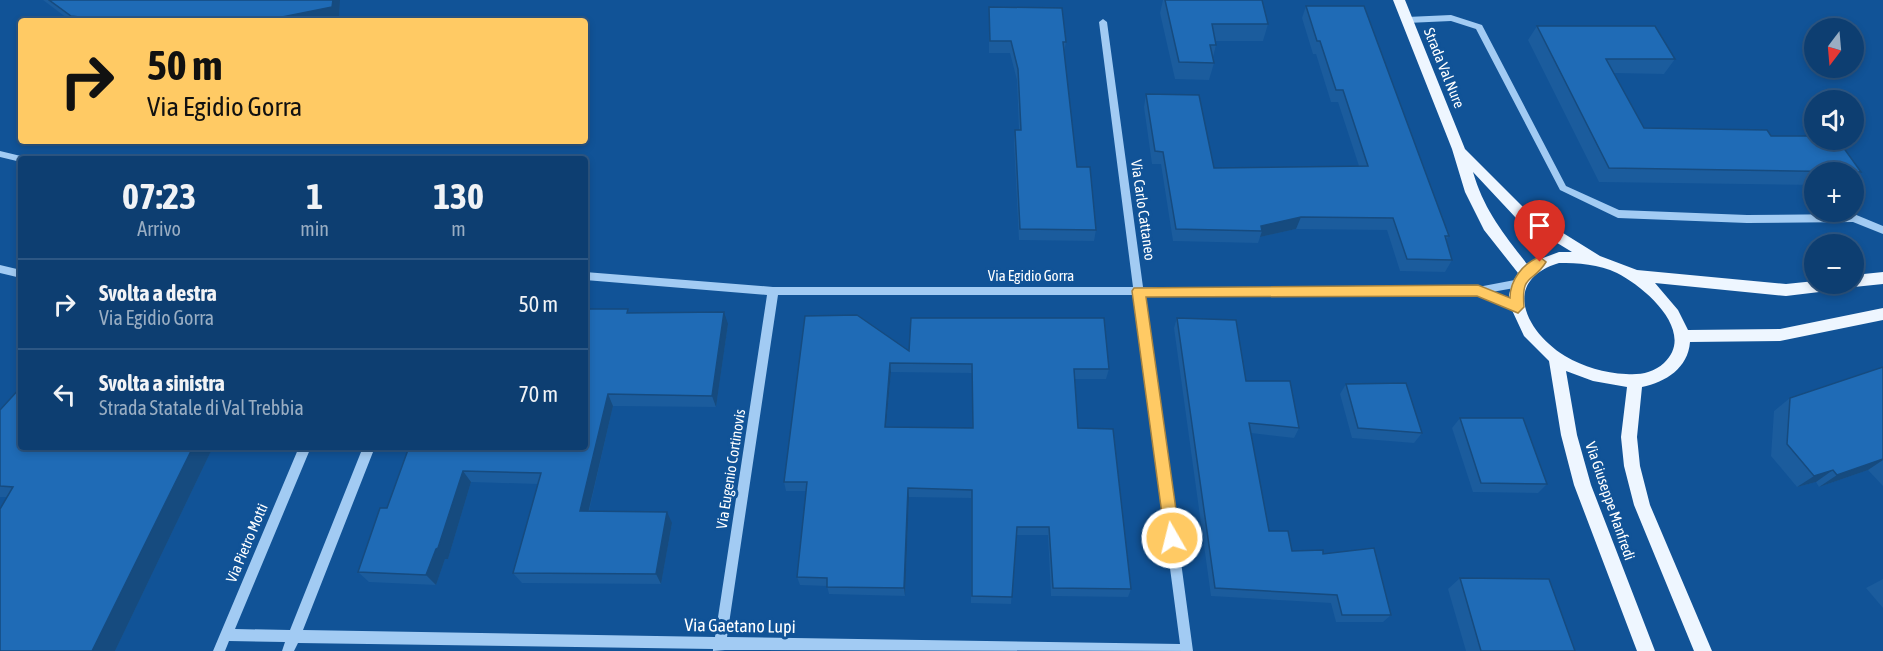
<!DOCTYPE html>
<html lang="it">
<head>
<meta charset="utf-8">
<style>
	body { margin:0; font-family:"Asap Condensed",sans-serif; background:#164576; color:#f1f3f6; height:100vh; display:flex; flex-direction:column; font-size:22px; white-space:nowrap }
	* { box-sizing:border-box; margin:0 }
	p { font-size:20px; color:#9aaec3 }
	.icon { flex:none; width:33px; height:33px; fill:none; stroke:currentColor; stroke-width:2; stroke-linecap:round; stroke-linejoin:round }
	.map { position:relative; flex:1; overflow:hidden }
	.panel { position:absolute; left:18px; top:156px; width:570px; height:294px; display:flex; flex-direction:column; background:#0d3e71; border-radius:6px; box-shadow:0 3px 9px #0003,0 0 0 2px #2d5784 }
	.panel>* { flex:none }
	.hud { position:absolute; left:18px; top:18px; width:570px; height:126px; border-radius:6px; box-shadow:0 3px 9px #0003,0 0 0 2px #2d5784; background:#ffca64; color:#111; overflow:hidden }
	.needle { width:39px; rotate:196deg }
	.buttons { position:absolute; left:1804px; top:18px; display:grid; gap:12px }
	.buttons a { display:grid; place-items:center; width:60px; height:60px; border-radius:50%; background:#0d3e71; box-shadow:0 3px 9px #0003,0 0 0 2px #2d5784; font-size:30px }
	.pin { position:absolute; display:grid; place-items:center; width:51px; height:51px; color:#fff; margin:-62px -26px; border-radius:50% 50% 50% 0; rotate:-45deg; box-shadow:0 0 6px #0007 }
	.pin .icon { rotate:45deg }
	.me { position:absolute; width:66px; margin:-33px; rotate:352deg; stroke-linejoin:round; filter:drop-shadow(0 0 4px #0008) }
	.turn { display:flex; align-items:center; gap:21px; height:126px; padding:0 30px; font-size:27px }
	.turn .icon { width:78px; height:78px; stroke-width:2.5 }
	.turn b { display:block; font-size:42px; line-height:51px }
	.eta { display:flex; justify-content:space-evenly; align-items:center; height:102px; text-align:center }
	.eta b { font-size:36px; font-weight:700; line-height:42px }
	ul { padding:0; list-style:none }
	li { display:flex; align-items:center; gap:18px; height:90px; padding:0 30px; border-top:2px solid #2d5784 }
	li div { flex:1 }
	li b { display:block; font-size:22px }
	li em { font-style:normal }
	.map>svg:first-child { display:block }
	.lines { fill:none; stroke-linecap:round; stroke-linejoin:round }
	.minor { fill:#a2cbf3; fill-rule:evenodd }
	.major { fill:#eef6ff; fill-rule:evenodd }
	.wall { fill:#1b5c9d; fill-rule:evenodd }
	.shaded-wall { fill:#164b7f }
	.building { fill:#1f6bb6; stroke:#164b7f; stroke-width:1.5; fill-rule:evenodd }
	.route { fill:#ffca64; stroke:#a68341; stroke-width:1.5 }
	.labels { text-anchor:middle; stroke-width:6; stroke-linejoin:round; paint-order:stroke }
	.street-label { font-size:15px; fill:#fff; stroke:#115397 }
	.near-street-label { font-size:18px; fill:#fff; stroke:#115397 }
</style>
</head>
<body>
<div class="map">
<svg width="1883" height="651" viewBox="0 0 1883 651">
	<rect width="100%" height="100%" fill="#115397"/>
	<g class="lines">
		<g class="minor">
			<path d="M 1451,15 L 1482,25 L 1566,186 L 1619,210 L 1747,215 L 1854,214 L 1883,226 L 1883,234 L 1853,222 L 1747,223 L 1618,218 L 1560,190 L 1476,29 L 1451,21 L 1407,23 L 1403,20 L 1407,17 Z"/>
			<path d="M 1103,19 L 1107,22 L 1143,287 L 1478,287 L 1520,279 L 1525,283 L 1520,287 L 1492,292 L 1522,304 L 1523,307 L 1522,310 L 1518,311 L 1477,295 L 1145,295 L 1193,651 L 725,650 L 713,651 L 713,649 L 298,643 L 294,651 L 282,651 L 285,642 L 229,641 L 225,651 L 213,651 L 299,447 L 311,447 L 235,629 L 290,630 L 363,447 L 375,447 L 303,630 L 715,637 L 767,295 L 585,280 L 585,272 L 773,287 L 1133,287 L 1099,22 ZM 778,295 L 1134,295 L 1180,644 L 727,637 Z"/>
			<path d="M 0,151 L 25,157 L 27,159 L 21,159 L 21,162 L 0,157 Z"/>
			<path d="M 0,265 L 21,270 L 21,278 L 0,273 Z"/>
		</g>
		<g class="major">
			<path d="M 1393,0 L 1405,0 L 1465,149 L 1526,210 L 1600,256 L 1637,270 L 1786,284 L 1815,281 L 1815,284 L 1843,284 L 1841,288 L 1836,290 L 1786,296 L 1655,283 L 1678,310 L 1688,330 L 1780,329 L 1883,308 L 1883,320 L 1780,341 L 1690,342 C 1688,368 1666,382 1642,387 L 1637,437 L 1640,466 L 1650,505 L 1712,651 L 1694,651 L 1634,505 L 1624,466 L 1621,437 L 1627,387 L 1593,381 L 1566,371 L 1577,435 L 1591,485 L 1655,651 L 1637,651 L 1574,485 L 1561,435 L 1549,361 L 1524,336 L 1511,308 L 1509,295 L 1512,283 L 1518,273 L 1484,230 L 1465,192 L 1452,149 ZM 1473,172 L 1516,218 L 1572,252 L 1559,252 L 1527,264 C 1503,233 1484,210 1473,172 ZM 1559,263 C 1578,263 1599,264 1617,273 C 1645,287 1697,332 1664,363 C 1653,373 1640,375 1626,374 C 1604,373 1584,367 1565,356 C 1526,332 1500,281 1559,263 Z"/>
			<path d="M 1883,272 L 1883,284 L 1854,287 L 1848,284 L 1854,284 L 1854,275 Z"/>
		</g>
	</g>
	<g class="wall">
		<path d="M 43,0 L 340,0 L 339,19 L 329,21 L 71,21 Z"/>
		<path d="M 1163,0 L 1262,0 L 1268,24 L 1263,41 L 1215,41 L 1216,45 L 1213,57 L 1214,63 L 1209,80 L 1175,79 L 1160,13 Z"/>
		<path d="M 1306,6 L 1449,236 L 1446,240 L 1452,260 L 1445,272 L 1400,271 L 1387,230 L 1296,229 L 1260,237 L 1258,243 L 1173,241 L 1161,164 L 1152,164 L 1144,107 L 1146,94 L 1214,168 L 1359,166 L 1338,102 L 1331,102 L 1316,54 L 1313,54 L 1302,18 Z"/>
		<path d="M 989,7 L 1066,42 L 1064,52 L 1077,167 L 1096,230 L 1094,241 L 1019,240 L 1014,142 L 1015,130 L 1019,130 L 1017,80 L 1010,53 L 989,53 Z"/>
		<path d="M 1537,26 L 1675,59 L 1664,74 L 1614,73 L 1644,128 L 1771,136 L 1861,172 L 1854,178 L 1854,172 L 1815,172 L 1815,185 L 1599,182 L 1528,40 Z"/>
		<path d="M 629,313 L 728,324 L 716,407 L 613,406 L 589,511 L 672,523 L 661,584 L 522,583 L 513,573 L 538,484 L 471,482 L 448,559 L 445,559 L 436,585 L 369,582 L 358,572 L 387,508 Z"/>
		<path d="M 805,316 L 909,351 L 1109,369 L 1106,379 L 1075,379 L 1078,428 L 1131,589 L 1128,597 L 1051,596 L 1048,535 L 1016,535 L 1011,604 L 971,603 L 971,498 L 909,497 L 905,596 L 829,594 L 827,586 L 800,585 L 797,577 L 806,491 L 786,491 L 784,482 ZM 891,372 L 972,373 L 972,428 L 886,427 Z"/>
		<path d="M 1177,318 L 1299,428 L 1294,438 L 1251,433 L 1269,531 L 1292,551 L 1323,554 L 1391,615 L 1383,622 L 1336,622 L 1331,603 L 1211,596 L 1174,328 Z"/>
		<path d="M 1883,367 L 1883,486 L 1868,470 L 1819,487 L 1816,482 L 1797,487 L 1771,456 L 1774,411 L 1790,398 Z"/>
		<path d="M 1346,384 L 1422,433 L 1414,443 L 1352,438 L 1340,394 Z"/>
		<path d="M 0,410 L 21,447 L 213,447 L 115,651 L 0,651 L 7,497 L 0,497 Z"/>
		<path d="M 1460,418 L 1547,484 L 1538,493 L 1473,492 L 1452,428 Z"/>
		<path d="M 1460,578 L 1575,651 L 1466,651 L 1448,589 Z"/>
		<path d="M 1883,579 L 1883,608 L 1866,588 Z"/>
	</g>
	<g class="shaded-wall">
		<path d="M 333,0 L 340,0 L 339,19 L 329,21 L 262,21 Z"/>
		<path d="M 1301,217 L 1296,229 L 1260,237 L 1262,231 L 1261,226 Z"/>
		<path d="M 724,312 L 728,324 L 716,407 L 712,396 Z"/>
		<path d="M 890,363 L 891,372 L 885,436 L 885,427 Z"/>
		<path d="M 608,394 L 613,406 L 586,522 L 580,511 Z"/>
		<path d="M 193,447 L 213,447 L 115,651 L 92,651 Z"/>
		<path d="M 1883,459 L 1883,460 L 1868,470 L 1819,487 L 1837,475 Z"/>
		<path d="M 1833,470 L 1816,482 L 1797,487 L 1814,476 Z"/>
		<path d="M 463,471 L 471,482 L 448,559 L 445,559 L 436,585 L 426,575 Z"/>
		<path d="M 908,488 L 909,497 L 905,596 L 904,588 Z"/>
		<path d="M 667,512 L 672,523 L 661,584 L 656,574 Z"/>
	</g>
	<g class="building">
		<path d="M 49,0 L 333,0 L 332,7 L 262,21 L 114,21 L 71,16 Z"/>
		<path d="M 1165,0 L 1262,0 L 1268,24 L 1212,24 L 1216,45 L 1210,45 L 1214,63 L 1179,62 Z"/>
		<path d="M 1306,6 L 1364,6 L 1449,236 L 1445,236 L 1452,260 L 1407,259 L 1393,218 L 1301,217 L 1261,226 L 1262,231 L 1176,229 L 1163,152 L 1155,151 L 1146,94 L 1199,95 L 1214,168 L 1368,166 L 1343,90 L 1336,90 L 1320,41 L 1317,41 Z"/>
		<path d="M 989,7 L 1062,8 L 1066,42 L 1063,42 L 1077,167 L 1090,167 L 1096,230 L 1020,229 L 1015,130 L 1021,130 L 1018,69 L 1011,41 L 990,41 Z"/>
		<path d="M 1537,26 L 1655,26 L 1675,59 L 1606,59 L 1644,128 L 1767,130 L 1771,136 L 1815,136 L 1815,140 L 1838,140 L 1861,172 L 1609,168 Z"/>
		<path d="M 585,309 L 628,309 L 627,313 L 724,312 L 712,396 L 608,394 L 580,511 L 667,512 L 656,574 L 513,573 L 541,473 L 463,471 L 438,548 L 436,549 L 426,575 L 358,572 L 380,508 L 387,508 L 409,447 L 585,447 Z"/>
		<path d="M 857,315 L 909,351 L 911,318 L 1104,318 L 1109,369 L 1074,369 L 1078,428 L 1113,429 L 1131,589 L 1053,588 L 1049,527 L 1017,527 L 1012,597 L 972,596 L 972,490 L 908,488 L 904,588 L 827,587 L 827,578 L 797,577 L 807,482 L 784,482 L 805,316 ZM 890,363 L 972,364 L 973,428 L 885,427 Z"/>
		<path d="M 1177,318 L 1236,320 L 1246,381 L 1290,381 L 1299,428 L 1249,423 L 1269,531 L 1288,531 L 1292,551 L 1323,550 L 1323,554 L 1374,548 L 1391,615 L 1342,615 L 1337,595 L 1215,588 Z"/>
		<path d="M 1883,367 L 1883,459 L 1837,475 L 1833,470 L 1814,476 L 1787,444 L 1790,398 Z"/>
		<path d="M 1406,383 L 1422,433 L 1358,428 L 1346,384 Z"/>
		<path d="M 21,387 L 21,447 L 193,447 L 92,651 L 0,651 L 0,509 L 13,487 L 0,486 L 0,410 Z"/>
		<path d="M 1460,418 L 1523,418 L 1547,484 L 1481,483 Z"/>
		<path d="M 1460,578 L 1549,579 L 1575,651 L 1481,651 Z"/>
	</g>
	<path class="route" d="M 1540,257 L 1546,262 C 1533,284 1521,272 1524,307 L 1518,313 L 1477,296 L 1146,297 L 1180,538 L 1177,544 L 1172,546 L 1166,544 L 1132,291 L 1134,288 L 1478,285 L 1510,298 C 1510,280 1523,263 1540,257 Z"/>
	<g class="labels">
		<g class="street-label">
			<text transform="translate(1444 68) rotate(68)" y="5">Strada Val Nure</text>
			<text transform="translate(1143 210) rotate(82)" y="5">Via Carlo Cattaneo</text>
			<text x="1031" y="281">Via Egidio Gorra</text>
			<text transform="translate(731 469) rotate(-81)" y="5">Via Eugenio Cortinovis</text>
			<text transform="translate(1610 501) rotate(71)" y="5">Via Giuseppe Manfredi</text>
			<text transform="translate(247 543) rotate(-67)" y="5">Via Pietro Motti</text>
		</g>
		<g class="near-street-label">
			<text transform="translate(740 626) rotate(1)" y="6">Via Gaetano Lupi</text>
		</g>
	</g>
</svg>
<div class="buttons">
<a><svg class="needle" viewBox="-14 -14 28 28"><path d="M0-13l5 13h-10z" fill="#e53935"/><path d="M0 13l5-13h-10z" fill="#9aaec3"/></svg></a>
<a><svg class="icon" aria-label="sound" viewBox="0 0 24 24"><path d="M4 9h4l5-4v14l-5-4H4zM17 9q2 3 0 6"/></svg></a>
<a>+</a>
<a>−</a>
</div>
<div class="pin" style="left:1540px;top:262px;background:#d93025"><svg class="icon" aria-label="arrive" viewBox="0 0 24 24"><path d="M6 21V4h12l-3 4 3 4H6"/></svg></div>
<svg class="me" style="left:1172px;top:538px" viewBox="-20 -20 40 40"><circle r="17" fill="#ffca64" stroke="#fff" stroke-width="3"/><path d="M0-11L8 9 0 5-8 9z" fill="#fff"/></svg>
<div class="hud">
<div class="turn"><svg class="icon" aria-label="right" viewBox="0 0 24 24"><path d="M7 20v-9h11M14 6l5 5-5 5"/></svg><div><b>50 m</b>Via Egidio Gorra</div></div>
</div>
<section class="panel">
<div class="eta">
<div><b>07:23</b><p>Arrivo</p></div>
<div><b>1</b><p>min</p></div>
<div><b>130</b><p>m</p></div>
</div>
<ul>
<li><svg class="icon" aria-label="right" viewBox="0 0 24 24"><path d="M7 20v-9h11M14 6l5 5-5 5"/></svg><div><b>Svolta a destra</b><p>Via Egidio Gorra</p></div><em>50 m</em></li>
<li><svg class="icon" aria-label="left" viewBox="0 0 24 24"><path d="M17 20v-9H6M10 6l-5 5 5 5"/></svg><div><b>Svolta a sinistra</b><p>Strada Statale di Val Trebbia</p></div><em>70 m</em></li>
</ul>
</section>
</div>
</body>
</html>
